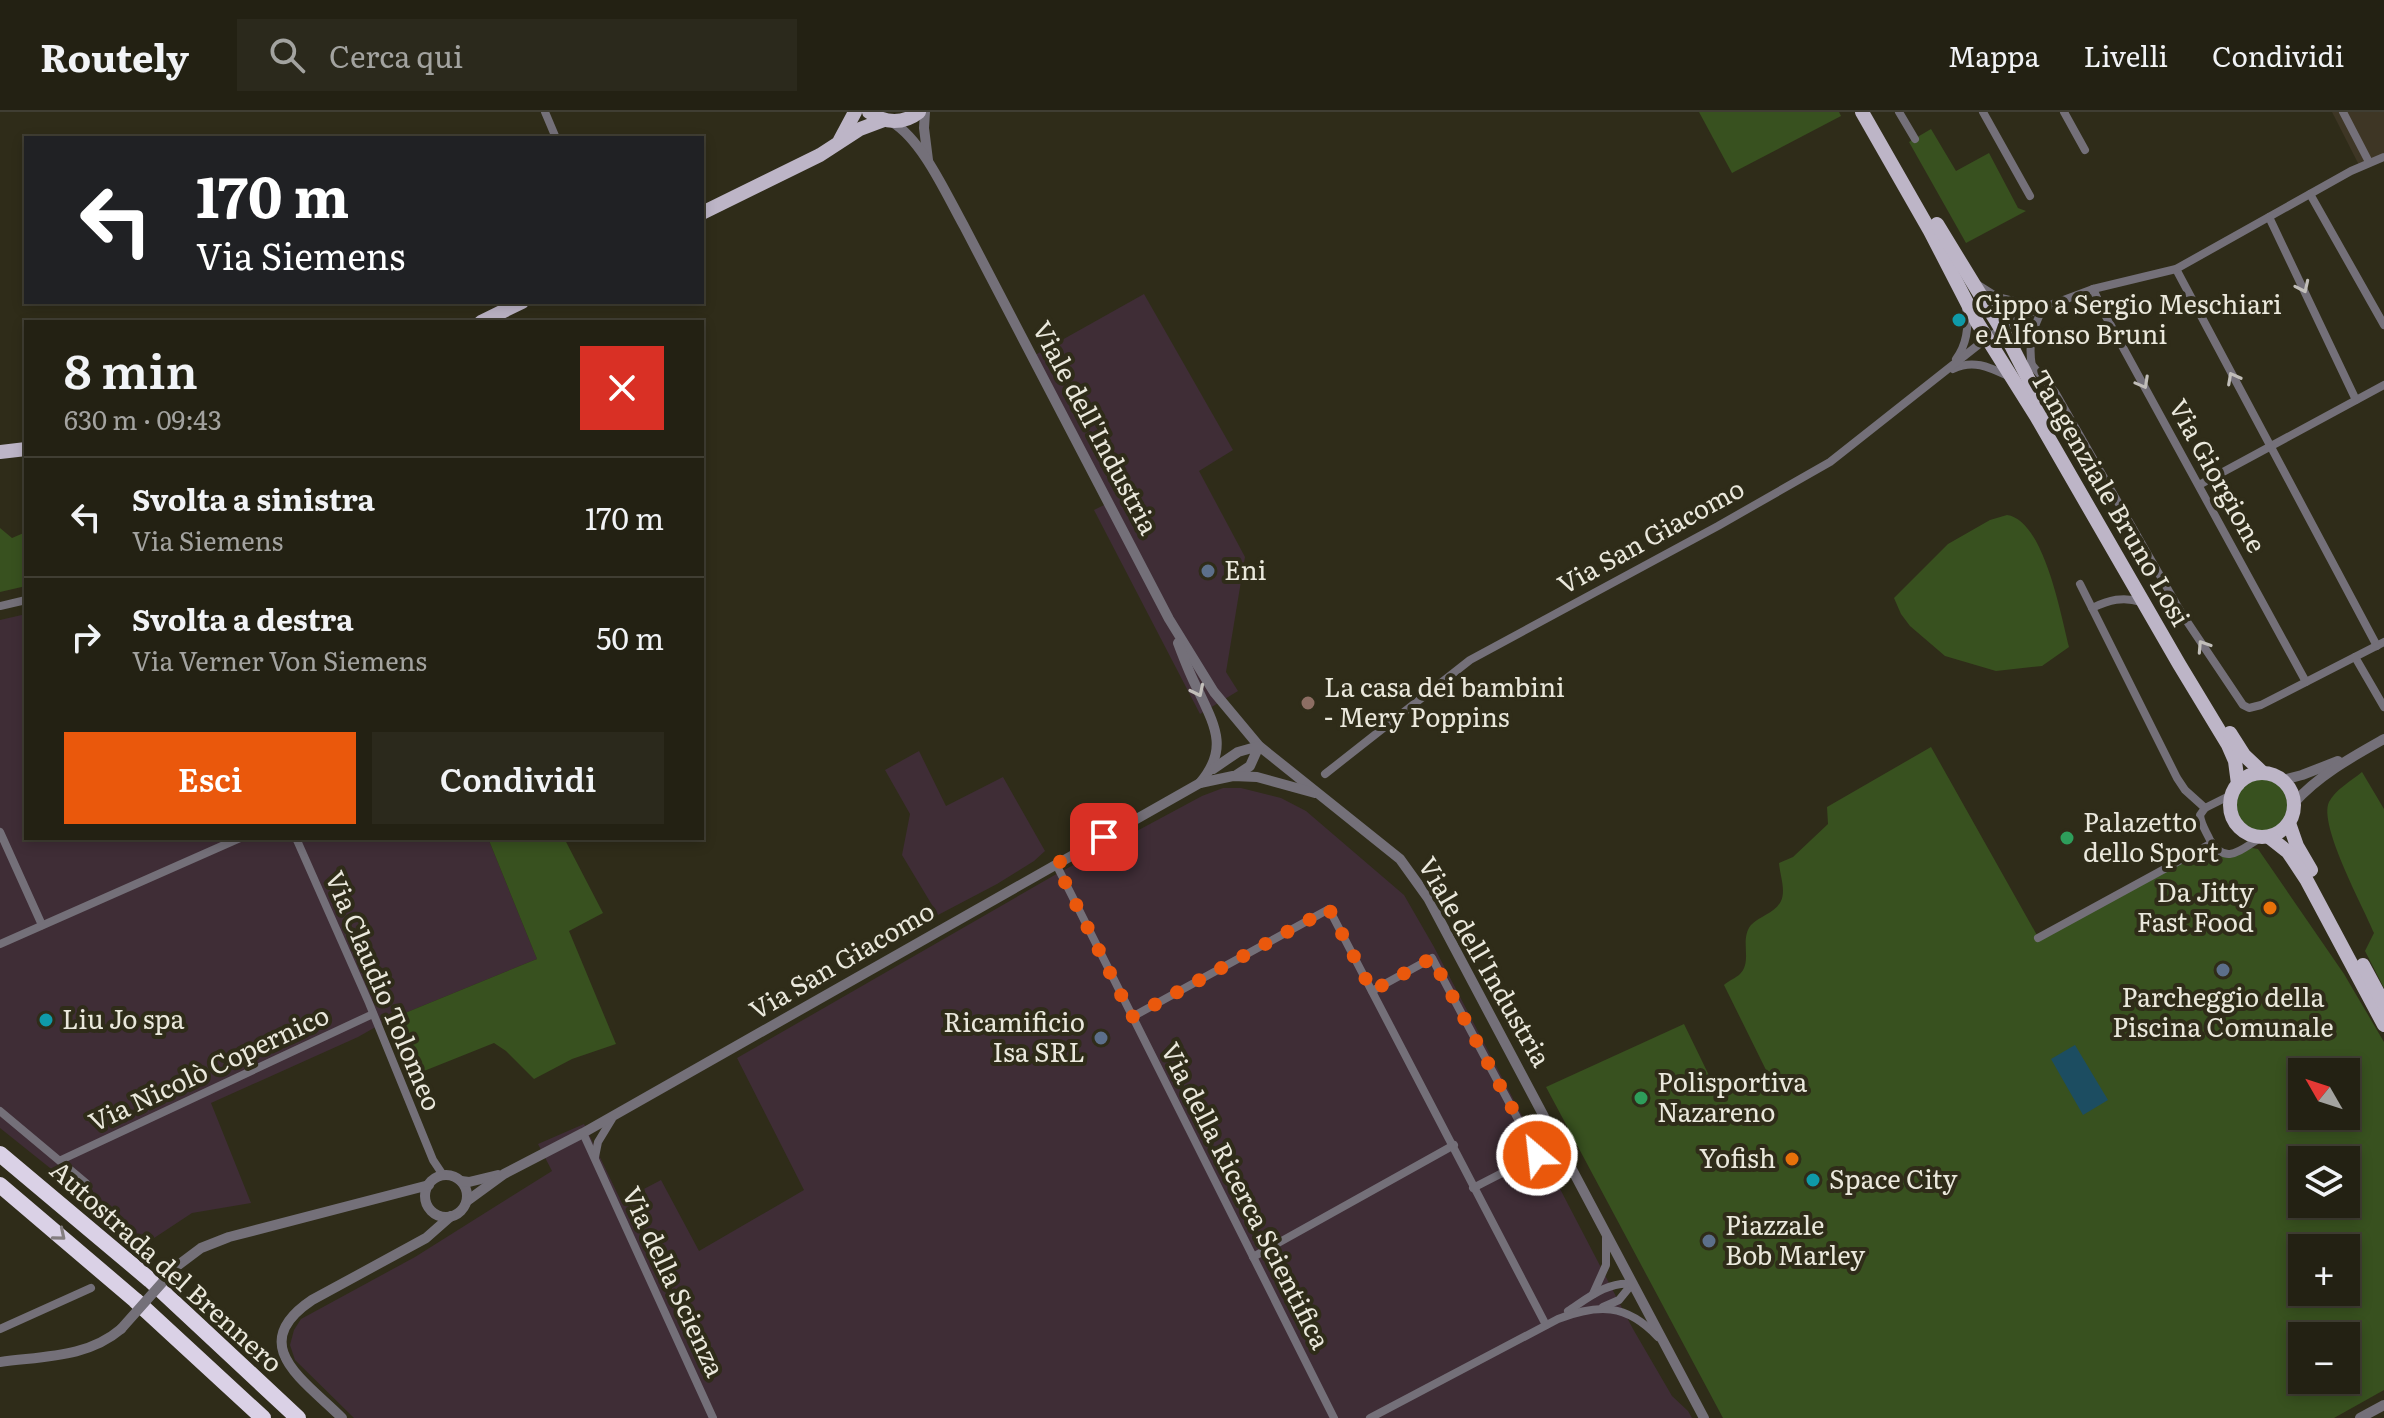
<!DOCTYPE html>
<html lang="it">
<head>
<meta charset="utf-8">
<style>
	body { margin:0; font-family:Literata,serif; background:#2b291c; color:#f1f3f6; height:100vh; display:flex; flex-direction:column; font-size:30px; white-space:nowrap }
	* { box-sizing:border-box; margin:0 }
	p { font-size:26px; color:#a3a3a0 }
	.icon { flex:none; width:44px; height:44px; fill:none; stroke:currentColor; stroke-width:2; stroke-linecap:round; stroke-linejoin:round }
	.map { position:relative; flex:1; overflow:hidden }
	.sheet { position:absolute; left:24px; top:208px; width:680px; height:520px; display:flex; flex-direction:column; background:#232113; border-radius:0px; box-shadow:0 4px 12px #0003,0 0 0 2px #403e33 }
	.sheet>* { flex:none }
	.banner { position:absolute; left:24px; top:24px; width:680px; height:168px; border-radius:0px; box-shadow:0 4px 12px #0003,0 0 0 2px #403e33; background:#202124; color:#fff; overflow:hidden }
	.needle { width:52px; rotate:309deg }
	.tools { position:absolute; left:2288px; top:946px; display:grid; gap:16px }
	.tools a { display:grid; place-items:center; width:72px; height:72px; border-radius:0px; background:#232113; box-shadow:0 4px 12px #0003,0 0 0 2px #403e33; font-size:40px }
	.pin { position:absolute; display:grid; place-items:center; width:68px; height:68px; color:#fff; margin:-34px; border-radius:16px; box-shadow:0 4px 12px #0006 }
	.me { position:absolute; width:88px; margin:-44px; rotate:332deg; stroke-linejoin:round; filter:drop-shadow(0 0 6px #0008) }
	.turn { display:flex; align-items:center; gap:28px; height:168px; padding:0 40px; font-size:36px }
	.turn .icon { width:104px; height:104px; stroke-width:2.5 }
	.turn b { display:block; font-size:56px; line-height:68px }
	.round { display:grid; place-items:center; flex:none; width:84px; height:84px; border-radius:0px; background:#2b291c }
	.head { display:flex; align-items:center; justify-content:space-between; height:136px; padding:0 40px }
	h1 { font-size:48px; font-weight:600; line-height:60px }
	.cta { display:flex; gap:16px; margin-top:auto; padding:16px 40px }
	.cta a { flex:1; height:92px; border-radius:0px; background:#ea580c; color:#fff; font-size:32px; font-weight:600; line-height:92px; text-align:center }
	.cta a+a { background:#2b291c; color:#f1f3f6 }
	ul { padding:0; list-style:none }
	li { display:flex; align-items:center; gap:24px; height:120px; padding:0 40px; border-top:2px solid #403e33 }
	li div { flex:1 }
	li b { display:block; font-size:30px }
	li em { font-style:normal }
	header { display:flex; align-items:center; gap:48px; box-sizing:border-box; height:112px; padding:0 40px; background:#232113; border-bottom:2px solid #403e33 }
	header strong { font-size:38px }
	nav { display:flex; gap:44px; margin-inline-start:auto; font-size:28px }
	.search { width:560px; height:72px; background:#2b291c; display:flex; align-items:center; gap:20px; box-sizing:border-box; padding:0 28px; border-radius:0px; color:#a3a3a0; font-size:30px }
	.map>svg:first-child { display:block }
	.industrial { fill:#3f2d36 }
	.medical { fill:#3e3625 }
	.green { fill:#38511f; fill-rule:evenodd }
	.water { fill:#1c4d61 }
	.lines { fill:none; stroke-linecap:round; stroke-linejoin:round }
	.minor { stroke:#747079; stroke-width:8 }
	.tertiary { stroke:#747079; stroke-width:10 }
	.primary { stroke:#bdb5c7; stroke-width:14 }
	.motorway { stroke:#dad1e6; stroke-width:16 }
	.tertiary-bridge { stroke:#747079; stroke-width:10 }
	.oneway { stroke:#c1beb9 }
	.oneway2 { stroke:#847e80 }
	.route { stroke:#ea580c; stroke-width:14; stroke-dasharray:0 25.2 }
	.culture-dot { fill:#0f9aa8; stroke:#2f2c19; stroke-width:3 }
	.service-dot { fill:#5c6f8a; stroke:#2f2c19; stroke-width:3 }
	.education-dot { fill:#8d6e63; stroke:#2f2c19; stroke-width:3 }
	.leisure-dot { fill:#2e9e5b; stroke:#2f2c19; stroke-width:3 }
	.food-dot { fill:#e8710a; stroke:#2f2c19; stroke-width:3 }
	.labels { text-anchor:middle; stroke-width:8; stroke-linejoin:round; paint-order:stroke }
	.poi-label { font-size:26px; fill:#eae8dc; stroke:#2f2c19; text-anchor:start }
	.street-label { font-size:26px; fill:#eae8dc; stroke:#2f2c19 }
</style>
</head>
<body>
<header>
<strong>Routely</strong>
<div class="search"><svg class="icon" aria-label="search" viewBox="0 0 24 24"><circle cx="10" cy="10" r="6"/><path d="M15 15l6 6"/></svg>Cerca qui</div>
<nav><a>Mappa</a><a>Livelli</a><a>Condividi</a></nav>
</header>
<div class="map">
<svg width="2384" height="1306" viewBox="0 0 2384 1306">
	<rect width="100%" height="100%" fill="#2f2c19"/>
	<g class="industrial">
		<path d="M 1144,182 L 1233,338 L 1199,359 L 1245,445 L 1226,560 L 1238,579 L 1200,602 L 1094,398 L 1106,392 L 1028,247 Z"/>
		<path d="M 26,502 L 26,726 L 488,726 L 537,847 L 388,908 L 358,925 L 211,991 L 251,1091 L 192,1101 L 145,1132 L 0,1016 L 0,508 Z"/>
		<path d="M 919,639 L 946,694 L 1003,665 L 1045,739 L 1034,749 L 997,772 L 938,803 L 902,743 L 910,702 L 885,658 Z"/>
		<path d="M 1223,676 L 1241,676 L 1281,686 L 1306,699 L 1404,783 L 1434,835 L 1633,1217 L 1672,1284 L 1688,1299 L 1692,1306 L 354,1306 L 295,1248 L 290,1233 L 294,1218 L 301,1207 L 415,1145 L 552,1059 L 538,1032 L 584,1012 L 621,1089 L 661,1068 L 699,1139 L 804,1078 L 737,946 L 1053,764 L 1202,684 Z"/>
	</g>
	<path class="medical" d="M 2332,0 L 2384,0 L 2384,44 L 2359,53 Z"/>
	<g class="green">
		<path d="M 1699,0 L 1839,0 L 1841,4 L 1732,61 Z"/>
		<path d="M 1931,17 L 1956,59 L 1989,41 L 2018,96 L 2026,99 L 1966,131 L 1909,30 Z"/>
		<path d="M 2007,403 C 2044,408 2061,504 2069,535 L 2042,554 L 1996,559 L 1945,544 L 1910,514 L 1901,502 L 1894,486 L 1948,432 L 1990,408 Z"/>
		<path d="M 0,416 L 12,426 L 26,420 L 26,474 L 0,480 Z"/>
		<path d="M 1931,635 L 2038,825 L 2211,735 L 2226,746 L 2246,735 L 2258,737 L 2344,862 L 2384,930 L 2384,1278 L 2334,1306 L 1723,1306 L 1546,975 L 1684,912 L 1720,986 L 1767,960 L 1724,873 C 1728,869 1736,866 1740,862 C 1753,849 1739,828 1751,813 C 1760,804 1775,801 1781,789 C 1786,778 1780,763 1779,751 L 1793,745 L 1828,712 L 1827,695 ZM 2302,960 L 2346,960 L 2346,1004 L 2302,1004 ZM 2302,1048 L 2346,1048 L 2346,1092 L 2302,1092 ZM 2302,1136 L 2346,1136 L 2346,1180 L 2302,1180 ZM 2302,1224 L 2346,1224 L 2346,1268 L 2302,1268 Z"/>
		<path d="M 2362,660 L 2384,697 L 2384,876 L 2365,839 L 2374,821 C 2364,796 2318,713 2329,690 C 2335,678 2351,669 2362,660 Z"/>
		<circle cx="2262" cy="693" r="26"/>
		<path d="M 488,726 L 564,726 L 603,801 L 569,819 L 616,932 L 572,947 L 534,967 L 506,939 L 494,931 L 409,965 L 388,908 L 537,847 Z"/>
	</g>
	<path class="water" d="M 2075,933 L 2108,988 L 2083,1003 L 2051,947 Z"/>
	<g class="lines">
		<g class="minor">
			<path d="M 545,0 L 556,26"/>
			<path d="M 1899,0 L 1915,27"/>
			<path d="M 1983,0 L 2030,84"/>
			<path d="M 2064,0 L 2085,38"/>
			<path d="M 2343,0 L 2369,50"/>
			<path d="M 2310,82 L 2384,213"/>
			<path d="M 2269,105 L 2356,288"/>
			<path d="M 2176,157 L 2377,534"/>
			<path d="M 1978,173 L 1997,185 L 2039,195"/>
			<path d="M 2093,177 L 2103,199 L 2306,570"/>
			<path d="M 1956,247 C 1967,232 1969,214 1966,196"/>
			<path d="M 2032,253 L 2055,280 L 2182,502 L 2243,593 L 2249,596 L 2261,593 L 2384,530"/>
			<path d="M 2032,255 C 2028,231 2032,218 2043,196"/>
			<path d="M 1953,257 C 1973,247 1989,255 2008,264"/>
			<path d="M 2199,373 L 2384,273"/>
			<path d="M 2080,472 L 2177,666 L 2185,678 L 2205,696"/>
			<path d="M 0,494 L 26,488"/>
			<path d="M 2092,496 C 2109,488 2123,484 2141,490"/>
			<path d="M 2355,545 L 2384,595"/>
			<path d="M 1325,662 L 1470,548 L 1718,414 L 1830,350 L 1987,226 L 2029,201 L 2093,177 L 2176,157 L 2351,59 L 2384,45"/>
			<path d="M 2231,683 L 2205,696 L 2200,703 C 2201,713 2206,719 2210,728 C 2226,754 2240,738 2260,726"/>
			<path d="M 0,720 L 42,813"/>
			<path d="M 296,726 L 369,891 L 433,1048 L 443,1063"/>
			<path d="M 1056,752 L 1334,1306"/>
			<path d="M 2038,826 L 2212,731"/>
			<path d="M 0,832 L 240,726"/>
			<path d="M 1372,879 L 1432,846 L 1537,1043 L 1473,1076"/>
			<path d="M 1132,905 L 1329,797 L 1546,1213"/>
			<path d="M 0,999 L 86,1071"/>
			<path d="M 583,1021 L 713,1306"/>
			<path d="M 595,1045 L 598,1030 L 612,1007"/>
			<path d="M 61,1048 L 373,902"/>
			<path d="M 1253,1145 L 1454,1033"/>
			<path d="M 1593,1182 L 1606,1153 L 1606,1126"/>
			<path d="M 1603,1195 L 1619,1188 L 1632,1172"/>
			<path d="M 1568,1199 C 1588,1186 1608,1169 1632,1172"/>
			<path d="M 0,1217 L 91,1176"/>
			<path d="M 1370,1306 L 1558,1207 C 1598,1192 1626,1191 1658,1225"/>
		</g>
		<g class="tertiary">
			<path d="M 925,0 L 924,16 L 928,48"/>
			<path d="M 892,10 C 923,29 946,82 964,114 L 1169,507 L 1214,580 L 1259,634 L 1400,747 L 1428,786 L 1704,1306"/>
			<path d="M 1178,531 C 1184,547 1190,563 1198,578 C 1215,614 1229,637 1200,671"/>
			<path d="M 1213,657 L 1238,640 L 1259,634 L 1250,654 L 1235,664"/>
			<path d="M 2283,668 L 2302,663 L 2338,649"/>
			<path d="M 2294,691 C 2319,663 2352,645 2384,627"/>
			<circle cx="446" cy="1084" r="21"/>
			<path d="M 461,1069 L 469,1070 L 498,1063"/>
			<path d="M 467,1089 L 504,1062 L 583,1021 L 1200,671 L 1233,664 L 1257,665 L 1315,681"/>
			<path d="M 177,1154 L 201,1136 L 229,1125 L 429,1073"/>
			<path d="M 0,1250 C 43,1244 87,1246 121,1217"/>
			<path d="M 342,1306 C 304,1268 245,1233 312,1188 L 426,1126 L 451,1104"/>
			<path d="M 2360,1306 L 2384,1293"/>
		</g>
		<g class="primary">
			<path d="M 869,0 C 885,12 904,12 919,0"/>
			<path d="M 1862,0 L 1930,119 L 1977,210 L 2036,304 L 2179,552 L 2228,633 L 2235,649 L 2238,672"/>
			<path d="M 840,28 L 855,0"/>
			<path d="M 702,101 L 820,43 L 860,17 L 884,8"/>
			<path d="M 1937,112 L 2011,233 L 2052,313"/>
			<path d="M 481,210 L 522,190"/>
			<path d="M 0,340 L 26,337"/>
			<path d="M 2230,621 L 2244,643 L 2263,661"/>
			<circle cx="2262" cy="693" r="32"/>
			<path d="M 2289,711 L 2297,734 L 2311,758"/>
			<path d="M 2269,725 L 2288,740 L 2306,767 L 2384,913"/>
			<path d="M 2363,853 L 2384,892"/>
		</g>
		<g class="motorway">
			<path d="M 0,1042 L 150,1168 L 298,1306"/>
			<path d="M 0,1073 L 135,1188 L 263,1306"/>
		</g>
		<path class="tertiary-bridge" d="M 121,1217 L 177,1154"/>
	</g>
	<defs><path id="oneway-chevron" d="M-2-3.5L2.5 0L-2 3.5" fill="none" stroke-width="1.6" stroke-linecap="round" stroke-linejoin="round" transform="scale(2)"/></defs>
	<g class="oneway">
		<use href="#oneway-chevron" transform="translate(2303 175) rotate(65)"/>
		<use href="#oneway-chevron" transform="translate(2233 266) rotate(-118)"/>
		<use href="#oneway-chevron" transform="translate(2143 271) rotate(61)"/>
		<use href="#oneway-chevron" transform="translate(2203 534) rotate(-123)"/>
		<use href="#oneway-chevron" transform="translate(1198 579) rotate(64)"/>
	</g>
	<use class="oneway2" href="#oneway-chevron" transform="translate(60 1123) rotate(40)"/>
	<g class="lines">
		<path class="route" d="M 1104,725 L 1056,752 L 1132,905 L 1329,797 L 1372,879 L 1432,846 L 1537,1043"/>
	</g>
	<g class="culture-dot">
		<circle cx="1959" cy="208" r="8"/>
		<circle cx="46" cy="908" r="8"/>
		<circle cx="1813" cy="1068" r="8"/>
	</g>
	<g class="service-dot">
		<circle cx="1208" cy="459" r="8"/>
		<circle cx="2223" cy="858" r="8"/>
		<circle cx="1101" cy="926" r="8"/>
		<circle cx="1709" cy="1129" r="8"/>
	</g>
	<circle class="education-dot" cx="1308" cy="591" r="8"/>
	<g class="leisure-dot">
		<circle cx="2067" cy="726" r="8"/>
		<circle cx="1641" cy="986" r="8"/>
	</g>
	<g class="food-dot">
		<circle cx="2270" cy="796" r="8"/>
		<circle cx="1792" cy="1047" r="8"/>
	</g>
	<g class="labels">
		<g class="poi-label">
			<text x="1975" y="202">Cippo a Sergio Meschiari<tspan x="1975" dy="30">e Alfonso Bruni</tspan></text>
			<text x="1224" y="468">Eni</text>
			<text x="1324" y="585">La casa dei bambini<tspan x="1324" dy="30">- Mery Poppins</tspan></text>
			<text x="2083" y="720">Palazetto<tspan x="2083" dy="30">dello Sport</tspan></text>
			<text x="2254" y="790" text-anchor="end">Da Jitty<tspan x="2254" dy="30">Fast Food</tspan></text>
			<text x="2223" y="895" text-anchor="middle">Parcheggio della<tspan x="2223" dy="30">Piscina Comunale</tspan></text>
			<text x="62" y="917">Liu Jo spa</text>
			<text x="1085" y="920" text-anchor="end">Ricamificio<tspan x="1085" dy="30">Isa SRL</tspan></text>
			<text x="1657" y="980">Polisportiva<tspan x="1657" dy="30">Nazareno</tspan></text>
			<text x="1776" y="1056" text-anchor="end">Yofish</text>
			<text x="1829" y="1077">Space City</text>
			<text x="1725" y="1123">Piazzale<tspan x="1725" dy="30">Bob Marley</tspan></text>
		</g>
		<g class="street-label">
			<text transform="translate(1095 316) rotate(62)" y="9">Viale dell'Industria</text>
			<text transform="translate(2217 364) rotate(61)" y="9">Via Giorgione</text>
			<text transform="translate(2110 386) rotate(60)" y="9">Tangenziale Bruno Losi</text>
			<text transform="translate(1651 425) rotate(-29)" y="9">Via San Giacomo</text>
			<text transform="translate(842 849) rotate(-30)" y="9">Via San Giacomo</text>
			<text transform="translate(1484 850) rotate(60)" y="9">Viale dell'Industria</text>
			<text transform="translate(383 879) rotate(67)" y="9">Via Claudio Tolomeo</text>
			<text transform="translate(209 957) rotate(-25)" y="9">Via Nicolò Copernico</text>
			<text transform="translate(1245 1084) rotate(63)" y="9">Via della Ricerca Scientifica</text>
			<text transform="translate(166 1155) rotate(42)" y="9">Autostrada del Brennero</text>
			<text transform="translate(673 1170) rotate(65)" y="9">Via della Scienza</text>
		</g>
	</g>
</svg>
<div class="tools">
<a><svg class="needle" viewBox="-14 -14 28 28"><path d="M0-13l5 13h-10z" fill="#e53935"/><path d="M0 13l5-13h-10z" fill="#a3a3a0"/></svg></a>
<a><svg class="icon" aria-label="layers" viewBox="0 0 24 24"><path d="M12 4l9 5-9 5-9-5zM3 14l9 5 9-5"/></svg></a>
<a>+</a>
<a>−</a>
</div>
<div class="pin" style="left:1104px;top:725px;background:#d93025"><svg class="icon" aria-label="arrive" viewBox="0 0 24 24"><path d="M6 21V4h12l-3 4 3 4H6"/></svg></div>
<svg class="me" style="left:1537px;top:1043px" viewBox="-20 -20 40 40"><circle r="17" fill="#ea580c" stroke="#fff" stroke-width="3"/><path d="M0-11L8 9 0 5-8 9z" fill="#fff"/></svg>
<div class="banner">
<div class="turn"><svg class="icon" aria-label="left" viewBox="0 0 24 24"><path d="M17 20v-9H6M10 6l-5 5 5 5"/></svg><div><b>170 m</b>Via Siemens</div></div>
</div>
<section class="sheet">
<div class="head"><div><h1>8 min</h1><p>630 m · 09:43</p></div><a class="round" style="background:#d93025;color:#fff"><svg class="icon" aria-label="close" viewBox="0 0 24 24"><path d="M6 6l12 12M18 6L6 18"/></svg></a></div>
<ul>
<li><svg class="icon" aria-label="left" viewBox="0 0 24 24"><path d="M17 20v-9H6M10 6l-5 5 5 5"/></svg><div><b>Svolta a sinistra</b><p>Via Siemens</p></div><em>170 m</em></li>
<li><svg class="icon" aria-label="right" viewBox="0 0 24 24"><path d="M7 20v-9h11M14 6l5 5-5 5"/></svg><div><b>Svolta a destra</b><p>Via Verner Von Siemens</p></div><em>50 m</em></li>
</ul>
<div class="cta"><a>Esci</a><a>Condividi</a></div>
</section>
</div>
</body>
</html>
